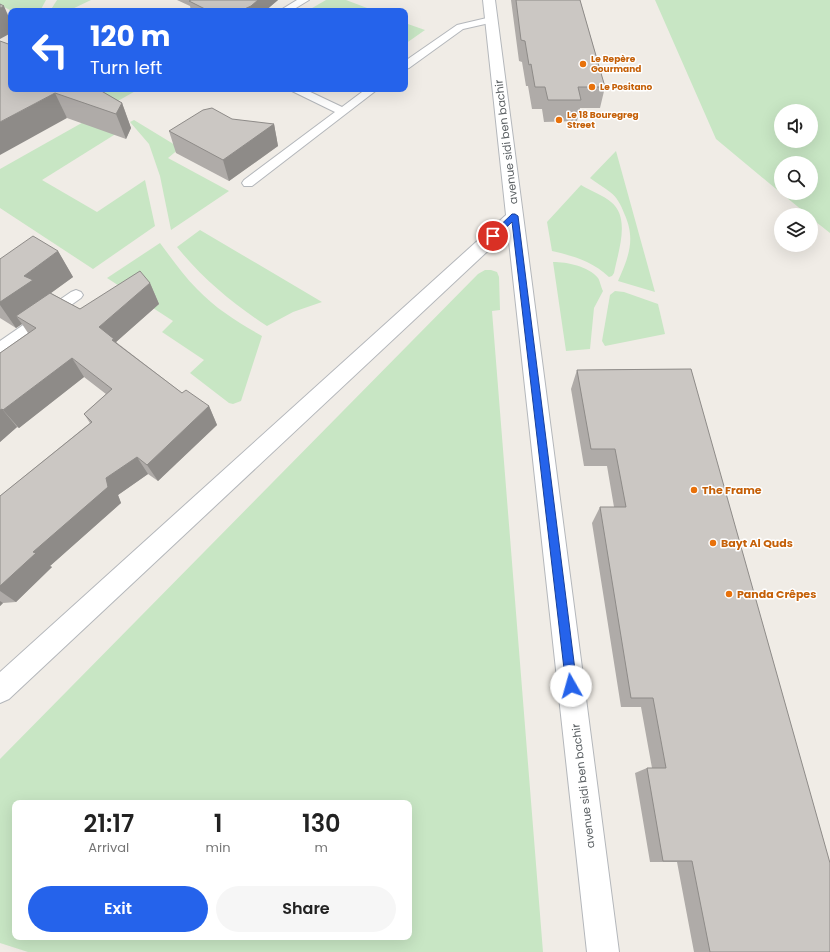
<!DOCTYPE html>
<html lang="en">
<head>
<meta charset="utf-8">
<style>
	body { margin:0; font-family:Poppins,sans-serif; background:#f6f6f6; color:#222; height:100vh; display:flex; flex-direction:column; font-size:15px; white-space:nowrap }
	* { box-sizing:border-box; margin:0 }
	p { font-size:13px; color:#767676 }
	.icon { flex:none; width:22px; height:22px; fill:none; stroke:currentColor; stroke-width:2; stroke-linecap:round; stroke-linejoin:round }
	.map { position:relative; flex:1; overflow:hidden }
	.panel { position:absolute; left:12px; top:800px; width:400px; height:140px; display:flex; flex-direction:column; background:#fff; border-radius:8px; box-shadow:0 4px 16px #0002 }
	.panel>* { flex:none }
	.guide { position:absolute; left:8px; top:8px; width:400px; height:84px; border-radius:8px; box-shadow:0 4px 16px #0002; background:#2563eb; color:#fff; overflow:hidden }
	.tools { position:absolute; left:774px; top:104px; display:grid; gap:8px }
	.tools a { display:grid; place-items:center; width:44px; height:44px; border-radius:50%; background:#fff; box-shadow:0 4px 16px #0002; font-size:20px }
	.pin { position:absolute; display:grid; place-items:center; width:34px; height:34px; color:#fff; margin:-17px; border:2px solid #fff; border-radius:50%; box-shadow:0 1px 4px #0007 }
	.me { position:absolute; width:44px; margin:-22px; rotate:353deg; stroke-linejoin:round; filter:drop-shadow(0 0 3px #0008) }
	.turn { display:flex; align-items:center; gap:14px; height:84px; padding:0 16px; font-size:18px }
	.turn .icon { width:52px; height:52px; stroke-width:2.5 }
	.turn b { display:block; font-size:28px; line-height:34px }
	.eta { display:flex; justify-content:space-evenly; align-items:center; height:68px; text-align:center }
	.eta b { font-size:24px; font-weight:600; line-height:28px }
	.button { display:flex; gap:8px; margin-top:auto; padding:8px 16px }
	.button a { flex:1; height:46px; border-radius:24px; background:#2563eb; color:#fff; font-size:16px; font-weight:600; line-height:46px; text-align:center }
	.button a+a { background:#f6f6f6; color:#222 }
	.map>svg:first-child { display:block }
	.green { fill:#c8e6c4; fill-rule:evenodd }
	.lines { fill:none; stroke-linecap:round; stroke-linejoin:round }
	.service-casing { stroke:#b4b7bb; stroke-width:2 }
	.minor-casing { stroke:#b4b7bb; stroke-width:2 }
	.service { fill:#fff; fill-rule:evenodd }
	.minor { fill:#fff; fill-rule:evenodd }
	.wall { fill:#afaba8 }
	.shaded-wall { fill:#8e8b88 }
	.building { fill:#cbc7c3; stroke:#8e8b88 }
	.route { fill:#2563eb; stroke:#184099 }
	.food-dot { fill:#e8710a; stroke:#fff; stroke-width:1.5 }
	.labels { text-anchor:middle; stroke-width:3; stroke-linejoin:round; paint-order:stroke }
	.far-food-label { font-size:9px; font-weight:bold; fill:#c56008; stroke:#fff; text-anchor:start }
	.street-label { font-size:11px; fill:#5e6366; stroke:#fff }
	.food-label { font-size:11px; font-weight:bold; fill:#c56008; stroke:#fff; text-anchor:start }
</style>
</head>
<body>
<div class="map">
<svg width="830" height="952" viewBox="0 0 830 952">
	<rect width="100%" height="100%" fill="#f0ece6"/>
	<g class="green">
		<path d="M 0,0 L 46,0 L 40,11 L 12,11 L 0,5 Z"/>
		<path d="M 57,0 L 91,0 L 68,11 L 50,11 Z"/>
		<path d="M 326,0 L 346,0 L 375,11 L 307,11 Z"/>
		<path d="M 655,0 L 830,0 L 830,233 L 811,218 L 811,215 L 808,215 L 781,193 L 811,193 L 811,163 L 781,163 L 781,193 L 716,139 ZM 781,111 L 811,111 L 811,141 L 781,141 Z"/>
		<path d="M 405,23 L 425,30 L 405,44 Z"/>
		<path d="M 84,89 L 139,89 L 109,106 Z"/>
		<path d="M 103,111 L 122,130 L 42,180 L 97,212 L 145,180 L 155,226 L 93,269 L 0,208 L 0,169 Z"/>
		<path d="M 134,120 L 180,148 L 168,158 L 229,191 L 171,230 L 160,176 L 149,144 L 130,122 Z"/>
		<path d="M 616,151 L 655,292 L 618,281 C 629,256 636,239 624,213 C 621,205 617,197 610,192 C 604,187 596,183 590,178 Z"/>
		<path d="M 581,185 C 591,191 603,195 611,202 C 631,218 618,252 614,273 L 612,276 L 609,277 C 592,261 573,256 552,251 L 547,222 Z"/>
		<path d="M 200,230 L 322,302 L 293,312 L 267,326 C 233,304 203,279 177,247 Z"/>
		<path d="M 160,243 C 172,259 183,275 197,289 C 216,309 239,323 262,336 L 241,401 L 233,404 L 229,403 L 190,373 L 204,360 L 162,332 L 173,321 L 107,278 Z"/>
		<path d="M 553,262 C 567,262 588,266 598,278 C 600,281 601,287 603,291 L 594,308 L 590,349 L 566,351 Z"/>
		<path d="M 485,270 L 491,270 L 497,272 L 499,277 L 500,310 L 492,311 L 543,952 L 28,952 L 0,943 L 0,759 L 478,274 ZM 15,803 L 409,803 L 409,937 L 15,937 Z"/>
		<path d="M 615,291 L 624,292 L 658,304 L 665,334 L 605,346 L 602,341 L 610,295 Z"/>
	</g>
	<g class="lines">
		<g class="service-casing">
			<g id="service">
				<path d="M 297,0 L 309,0 L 291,11 L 279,11 Z"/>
				<path d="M 491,17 L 494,18 L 496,20 L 494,22 L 463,29 L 409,68 L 405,69 L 405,61 L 457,25 Z"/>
				<path d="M 291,89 L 304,89 L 342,107 L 366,89 L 378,89 L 252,186 L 244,186 L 242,183 L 244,180 L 335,112 L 292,91 Z"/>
				<path d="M 76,290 L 81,292 L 83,295 L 81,298 L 5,352 L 0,353 L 0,341 L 71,292 Z"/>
			</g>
		</g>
		<g class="minor-casing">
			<path id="minor" d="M 483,0 L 495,0 L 619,952 L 587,952 L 508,232 L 9,699 L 0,703 L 0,672 L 506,215 Z"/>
		</g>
		<use href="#service" class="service"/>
		<use href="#minor" class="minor"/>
	</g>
	<g class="wall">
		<path d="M 177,0 L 278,0 L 265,11 L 191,11 L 190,6 Z"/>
		<path d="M 511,0 L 580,0 L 605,87 L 600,108 L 580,108 L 577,121 L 544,122 L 542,109 L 532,109 L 528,86 L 526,86 L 522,62 L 519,61 Z"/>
		<path d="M 0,41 L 98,89 L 122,103 L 131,128 L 126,139 L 67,118 Z"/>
		<path d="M 274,124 L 278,146 L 229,181 L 176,153 L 169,131 Z"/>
		<path d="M 58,251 L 73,277 L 51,293 L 80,309 L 150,283 L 159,304 L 116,342 L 182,393 L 209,406 L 217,425 L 158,481 L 148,474 L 118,495 L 121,503 L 50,566 L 52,567 L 16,602 L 3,603 L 0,606 L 0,496 L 90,423 L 84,414 L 106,394 L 84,377 L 19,428 L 17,427 L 0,442 L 0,353 L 28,333 L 22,324 L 16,328 L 0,318 L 0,259 Z"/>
		<path d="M 691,369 L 830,952 L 694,952 L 677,862 L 650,862 L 635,773 L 647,768 L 652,768 L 641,707 L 621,707 L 592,523 L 600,507 L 614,507 L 607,466 L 584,466 L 571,389 L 577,370 Z"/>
	</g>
	<g class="shaded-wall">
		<path d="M 258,0 L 278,0 L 265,11 L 240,11 Z"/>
		<path d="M 4,6 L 11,22 L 11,33 L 0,39 L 0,8 Z"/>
		<path d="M 55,93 L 67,118 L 0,155 L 0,122 Z"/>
		<path d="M 122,103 L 131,128 L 126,139 L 116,114 Z"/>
		<path d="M 274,124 L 278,146 L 229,181 L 223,160 Z"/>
		<path d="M 58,251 L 73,277 L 44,298 L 16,316 L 22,324 L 16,328 L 0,305 L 0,302 L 24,276 Z"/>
		<path d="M 150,283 L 159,304 L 116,342 L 125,358 L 99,327 Z"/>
		<path d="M 72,358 L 84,377 L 19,428 L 3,410 Z"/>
		<path d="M 209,406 L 217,425 L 158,481 L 147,465 Z"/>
		<path d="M 2,409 L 17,427 L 0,442 L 0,410 Z"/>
		<path d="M 137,457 L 148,474 L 118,495 L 121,503 L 50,566 L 52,567 L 16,602 L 0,591 L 0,586 L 106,478 Z"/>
		<path d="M 0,601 L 3,603 L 0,606 Z"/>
	</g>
	<g class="building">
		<path d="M 191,0 L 258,0 L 251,6 L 240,11 L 209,11 L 189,1 Z"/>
		<path d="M 516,0 L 580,0 L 605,87 L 578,87 L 581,100 L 548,100 L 545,87 L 535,87 L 531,64 L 529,65 L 525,41 L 521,40 Z"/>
		<path d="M 0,4 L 4,6 L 0,8 Z"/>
		<path d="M 0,41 L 11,45 L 11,89 L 98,89 L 122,103 L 116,114 L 55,93 L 0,122 Z"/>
		<path d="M 212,108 L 232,119 L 274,124 L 223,160 L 169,131 L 203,110 Z"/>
		<path d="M 33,236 L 58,251 L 24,276 L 33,280 L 0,302 L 0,259 Z"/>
		<path d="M 140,271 L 150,283 L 99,327 L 114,339 L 112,340 L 182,393 L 186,390 L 209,406 L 147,465 L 137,457 L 106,478 L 108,487 L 33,552 L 36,553 L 0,586 L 0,496 L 92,422 L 84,414 L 112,389 L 72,358 L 3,410 L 2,409 L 0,410 L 0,353 L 36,328 L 16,316 L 50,293 L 80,309 Z"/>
		<path d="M 691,369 L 830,863 L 830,952 L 710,952 L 692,861 L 663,861 L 647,768 L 666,768 L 653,698 L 631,698 L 600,507 L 626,507 L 615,449 L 591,449 L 577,370 Z"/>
	</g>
	<path class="route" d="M 512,214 L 515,214 L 518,216 L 577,686 L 575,690 L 571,691 L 567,690 L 566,686 L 512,222 L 495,238 L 493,239 L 489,236 Z"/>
	<g class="food-dot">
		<circle cx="583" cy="64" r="4"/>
		<circle cx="592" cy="87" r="4"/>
		<circle cx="559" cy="120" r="4"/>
		<circle cx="694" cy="490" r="4"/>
		<circle cx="713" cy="543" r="4"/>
		<circle cx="729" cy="594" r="4"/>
	</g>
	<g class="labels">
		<g class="far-food-label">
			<text x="591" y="62">Le Repère<tspan x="591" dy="10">Gourmand</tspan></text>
			<text x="600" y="90">Le Positano</text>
			<text x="567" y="118">Le 18 Bouregreg<tspan x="567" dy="10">Street</tspan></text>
		</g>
		<g class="street-label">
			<text transform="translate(506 142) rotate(-97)" y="4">avenue sidi ben bachir</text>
			<text transform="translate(583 786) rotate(-97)" y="4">avenue sidi ben bachir</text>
		</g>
		<g class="food-label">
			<text x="702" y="494">The Frame</text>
			<text x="721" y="547">Bayt Al Quds</text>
			<text x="737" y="598">Panda Crêpes</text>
		</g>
	</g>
</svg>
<div class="tools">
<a><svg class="icon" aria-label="sound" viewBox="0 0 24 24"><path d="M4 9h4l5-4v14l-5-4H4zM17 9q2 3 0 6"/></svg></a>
<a><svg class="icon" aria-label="search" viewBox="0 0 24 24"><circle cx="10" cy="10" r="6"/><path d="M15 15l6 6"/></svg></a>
<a><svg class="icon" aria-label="layers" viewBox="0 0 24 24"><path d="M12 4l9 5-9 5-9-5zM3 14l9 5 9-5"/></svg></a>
</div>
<div class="pin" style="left:493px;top:236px;background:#d93025"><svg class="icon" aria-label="arrive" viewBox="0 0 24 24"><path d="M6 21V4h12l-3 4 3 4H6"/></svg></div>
<svg class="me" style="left:571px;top:686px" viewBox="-20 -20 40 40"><circle r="19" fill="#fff"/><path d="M0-13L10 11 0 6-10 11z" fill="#2563eb"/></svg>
<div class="guide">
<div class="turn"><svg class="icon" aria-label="left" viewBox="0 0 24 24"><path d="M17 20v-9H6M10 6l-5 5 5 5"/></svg><div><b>120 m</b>Turn left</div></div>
</div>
<section class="panel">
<div class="eta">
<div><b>21:17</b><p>Arrival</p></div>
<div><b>1</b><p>min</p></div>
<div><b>130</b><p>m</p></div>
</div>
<div class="button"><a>Exit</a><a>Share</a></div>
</section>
</div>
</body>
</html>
